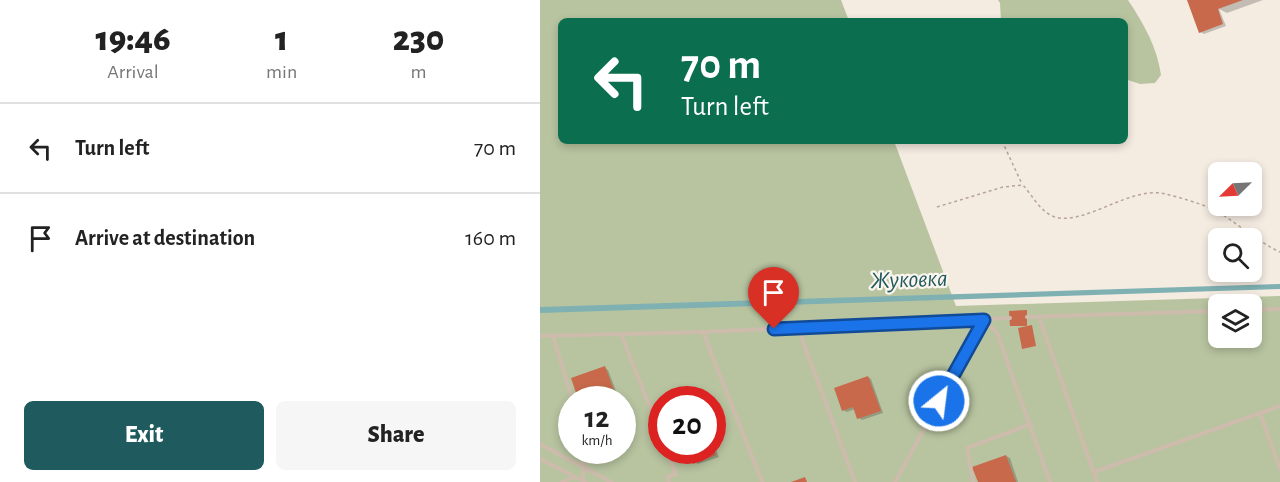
<!DOCTYPE html>
<html lang="en">
<head>
<meta charset="utf-8">
<style>
	body { margin:0; font-family:"Alegreya Sans",sans-serif; background:#f6f6f6; color:#222; height:100vh; display:flex; flex-direction:column; font-size:22px; white-space:nowrap }
	* { box-sizing:border-box; margin:0 }
	p { font-size:20px; color:#767676 }
	.icon { flex:none; width:33px; height:33px; fill:none; stroke:currentColor; stroke-width:2; stroke-linecap:round; stroke-linejoin:round }
	.map { position:relative; flex:1; overflow:hidden }
	.panel { display:flex; flex-direction:column; background:#fff; width:540px }
	.panel>* { flex:none }
	.banner { position:absolute; left:18px; top:18px; width:570px; height:126px; border-radius:9px; box-shadow:0 3px 9px #0003; background:#0b6e4f; color:#fff; overflow:hidden }
	.needle { width:39px; rotate:246deg }
	.fabs { position:absolute; left:668px; top:162px; display:grid; gap:12px }
	.fabs a { display:grid; place-items:center; width:54px; height:54px; border-radius:9px; background:#fff; box-shadow:0 3px 9px #0003; font-size:30px }
	.speed { position:absolute; left:18px; top:386px; display:flex; gap:12px; font-size:30px; font-weight:700; text-align:center }
	.speed>* { display:grid; place-content:center; width:78px; height:78px; border-radius:50%; background:#fff; box-shadow:0 3px 9px #0003; line-height:1 }
	.speed small { font-size:15px; font-weight:400 }
	.speed .limit { border:9px solid #d22; background:#fff; color:#111 }
	.pin { position:absolute; display:grid; place-items:center; width:51px; height:51px; color:#fff; margin:-62px -26px; border-radius:50% 50% 50% 0; rotate:-45deg; box-shadow:0 0 6px #0007 }
	.pin .icon { rotate:45deg }
	.me { position:absolute; width:66px; margin:-33px; rotate:29deg; stroke-linejoin:round; filter:drop-shadow(0 0 4px #0008) }
	.turn { display:flex; align-items:center; gap:21px; height:126px; padding:0 24px; font-size:27px }
	.turn .icon { width:78px; height:78px; stroke-width:2.5 }
	.turn b { display:block; font-size:42px; line-height:51px }
	.eta { display:flex; justify-content:space-evenly; align-items:center; height:102px; text-align:center }
	.eta b { font-size:36px; font-weight:800; line-height:42px }
	.cta { display:flex; gap:12px; margin-top:auto; padding:12px 24px }
	.cta a { flex:1; height:69px; border-radius:9px; background:#1f5a5e; color:#fff; font-size:24px; font-weight:800; line-height:69px; text-align:center }
	.cta a+a { background:#f6f6f6; color:#222 }
	ul { padding:0; list-style:none }
	li { display:flex; align-items:center; gap:18px; height:90px; padding:0 24px; border-top:2px solid #e0e0e0 }
	li div { flex:1 }
	li b { display:block; font-size:22px }
	li em { font-style:normal }
	main { display:flex; flex:1; min-height:0 }
	.map>svg:first-child { display:block }
	.green { fill:#b8c4a0; fill-rule:evenodd }
	.water { fill:#7fb0b2 }
	.shadow { fill:#0003 }
	.building { fill:#c8694b }
	.lines { fill:none; stroke-linecap:round; stroke-linejoin:round }
	.path { stroke:#b9a596; stroke-width:1.5; stroke-dasharray:3 3; stroke-linecap:butt }
	.service { stroke:#cdbbac; stroke-width:4 }
	.route-casing { stroke:#114b97; stroke-width:15 }
	.route { stroke:#1a73e8; stroke-width:10 }
	.labels { text-anchor:middle; stroke-width:4.5; stroke-linejoin:round; paint-order:stroke }
	.water-label { font-size:24px; font-style:italic; fill:#1f5a5e; stroke:#fbf5ee }
</style>
</head>
<body>
<main>
<section class="panel">
<div class="eta">
<div><b>19:46</b><p>Arrival</p></div>
<div><b>1</b><p>min</p></div>
<div><b>230</b><p>m</p></div>
</div>
<ul>
<li><svg class="icon" aria-label="left" viewBox="0 0 24 24"><path d="M17 20v-9H6M10 6l-5 5 5 5"/></svg><div><b>Turn left</b></div><em>70 m</em></li>
<li><svg class="icon" aria-label="arrive" viewBox="0 0 24 24"><path d="M6 21V4h12l-3 4 3 4H6"/></svg><div><b>Arrive at destination</b></div><em>160 m</em></li>
</ul>
<div class="cta"><a>Exit</a><a>Share</a></div>
</section>
<div class="map">
<svg width="740" height="482" viewBox="0 0 740 482">
	<rect width="100%" height="100%" fill="#f4ebe1"/>
	<g class="green">
		<path d="M 0,0 L 301,0 L 309,21 L 21,21 L 21,141 L 354,141 L 416,306 L 740,296 L 740,482 L 0,482 ZM 678,304 L 711,304 L 711,338 L 678,338 ZM 32,399 L 82,399 L 82,450 L 32,450 ZM 122,399 L 172,399 L 172,450 L 122,450 Z"/>
		<path d="M 458,0 L 588,0 C 604,24 617,47 621,75 L 615,83 L 600,84 L 585,79 L 585,21 L 461,21 L 460,3 Z"/>
	</g>
	<path class="water" d="M 740,284 L 740,289 L 0,313 L 0,307 Z"/>
	<g class="shadow">
		<path d="M 648,0 L 723,0 L 687,13 L 679,9 L 686,26 L 664,34 L 660,32 Z"/>
		<path d="M 65,368 L 68,370 L 79,399 L 40,399 Z"/>
		<path d="M 328,377 L 331,379 L 343,413 L 322,420 L 319,418 L 315,409 L 307,412 L 303,410 Z"/>
		<path d="M 172,440 L 179,457 L 158,464 L 154,462 L 151,453 L 142,456 L 139,454 L 137,450 L 172,450 Z"/>
		<path d="M 466,456 L 470,458 L 478,482 L 439,482 Z"/>
	</g>
	<g class="building">
		<path d="M 647,0 L 703,0 L 678,9 L 683,24 L 659,33 Z"/>
		<path d="M 487,310 L 487,326 L 470,326 L 469,311 Z"/>
		<path d="M 492,325 L 496,346 L 482,349 L 478,328 Z"/>
		<path d="M 65,366 L 77,399 L 38,399 L 31,378 Z"/>
		<path d="M 328,376 L 341,411 L 317,419 L 313,407 L 302,411 L 294,388 Z"/>
		<path d="M 136,450 L 174,450 L 176,455 L 153,464 L 149,451 L 138,455 Z"/>
		<path d="M 466,455 L 476,482 L 438,482 L 432,467 Z"/>
		<path d="M 265,477 L 267,482 L 251,482 Z"/>
	</g>
	<g class="lines">
		<g class="path">
			<path d="M 462,141 L 482,184"/>
			<path d="M 397,207 L 463,187 L 483,185 C 492,195 501,213 515,217 C 545,226 591,185 626,194 C 641,198 660,203 674,210 C 697,222 716,241 740,252"/>
		</g>
		<g class="service">
			<path d="M 711,310 L 740,309"/>
			<path d="M 487,317 L 678,311"/>
			<path d="M 499,317 L 557,482"/>
			<path d="M 445,320 L 457,333 L 510,482"/>
			<path d="M 258,328 L 315,482"/>
			<path d="M 163,332 L 222,482"/>
			<path d="M 81,334 L 122,438"/>
			<path d="M 0,336 L 163,332 L 470,318"/>
			<path d="M 13,336 L 32,399"/>
			<path d="M 32,409 L 30,412 L 32,419"/>
			<path d="M 720,413 L 740,469"/>
			<path d="M 0,444 L 71,482"/>
			<path d="M 40,450 L 44,466 L 43,481"/>
			<path d="M 126,450 L 136,474 L 127,477 L 129,482"/>
			<path d="M 0,459 L 45,482"/>
			<path d="M 554,472 L 740,406"/>
			<path d="M 22,482 L 35,477"/>
			<path d="M 355,482 L 444,320"/>
			<path d="M 433,482 L 427,448 L 491,424"/>
		</g>
	</g>
	<g class="lines">
		<g class="route-casing">
			<path id="route" d="M 234,329 L 444,320 L 399,401"/>
		</g>
		<use href="#route" class="route"/>
	</g>
	<g class="labels">
		<g class="water-label">
			<text transform="translate(369 279) rotate(-2)" y="8">Жуковка</text>
		</g>
	</g>
</svg>
<div class="fabs">
<a><svg class="needle" viewBox="-14 -14 28 28"><path d="M0-13l5 13h-10z" fill="#e53935"/><path d="M0 13l5-13h-10z" fill="#767676"/></svg></a>
<a><svg class="icon" aria-label="search" viewBox="0 0 24 24"><circle cx="10" cy="10" r="6"/><path d="M15 15l6 6"/></svg></a>
<a><svg class="icon" aria-label="layers" viewBox="0 0 24 24"><path d="M12 4l9 5-9 5-9-5zM3 14l9 5 9-5"/></svg></a>
</div>
<div class="speed"><div>12<small>km/h</small></div><div class="limit">20</div></div>
<div class="pin" style="left:234px;top:329px;background:#d93025"><svg class="icon" aria-label="arrive" viewBox="0 0 24 24"><path d="M6 21V4h12l-3 4 3 4H6"/></svg></div>
<svg class="me" style="left:399px;top:401px" viewBox="-20 -20 40 40"><circle r="17" fill="#1a73e8" stroke="#fff" stroke-width="3"/><path d="M0-11L8 9 0 5-8 9z" fill="#fff"/></svg>
<div class="banner">
<div class="turn"><svg class="icon" aria-label="left" viewBox="0 0 24 24"><path d="M17 20v-9H6M10 6l-5 5 5 5"/></svg><div><b>70 m</b>Turn left</div></div>
</div>
</div>
</main>
</body>
</html>
